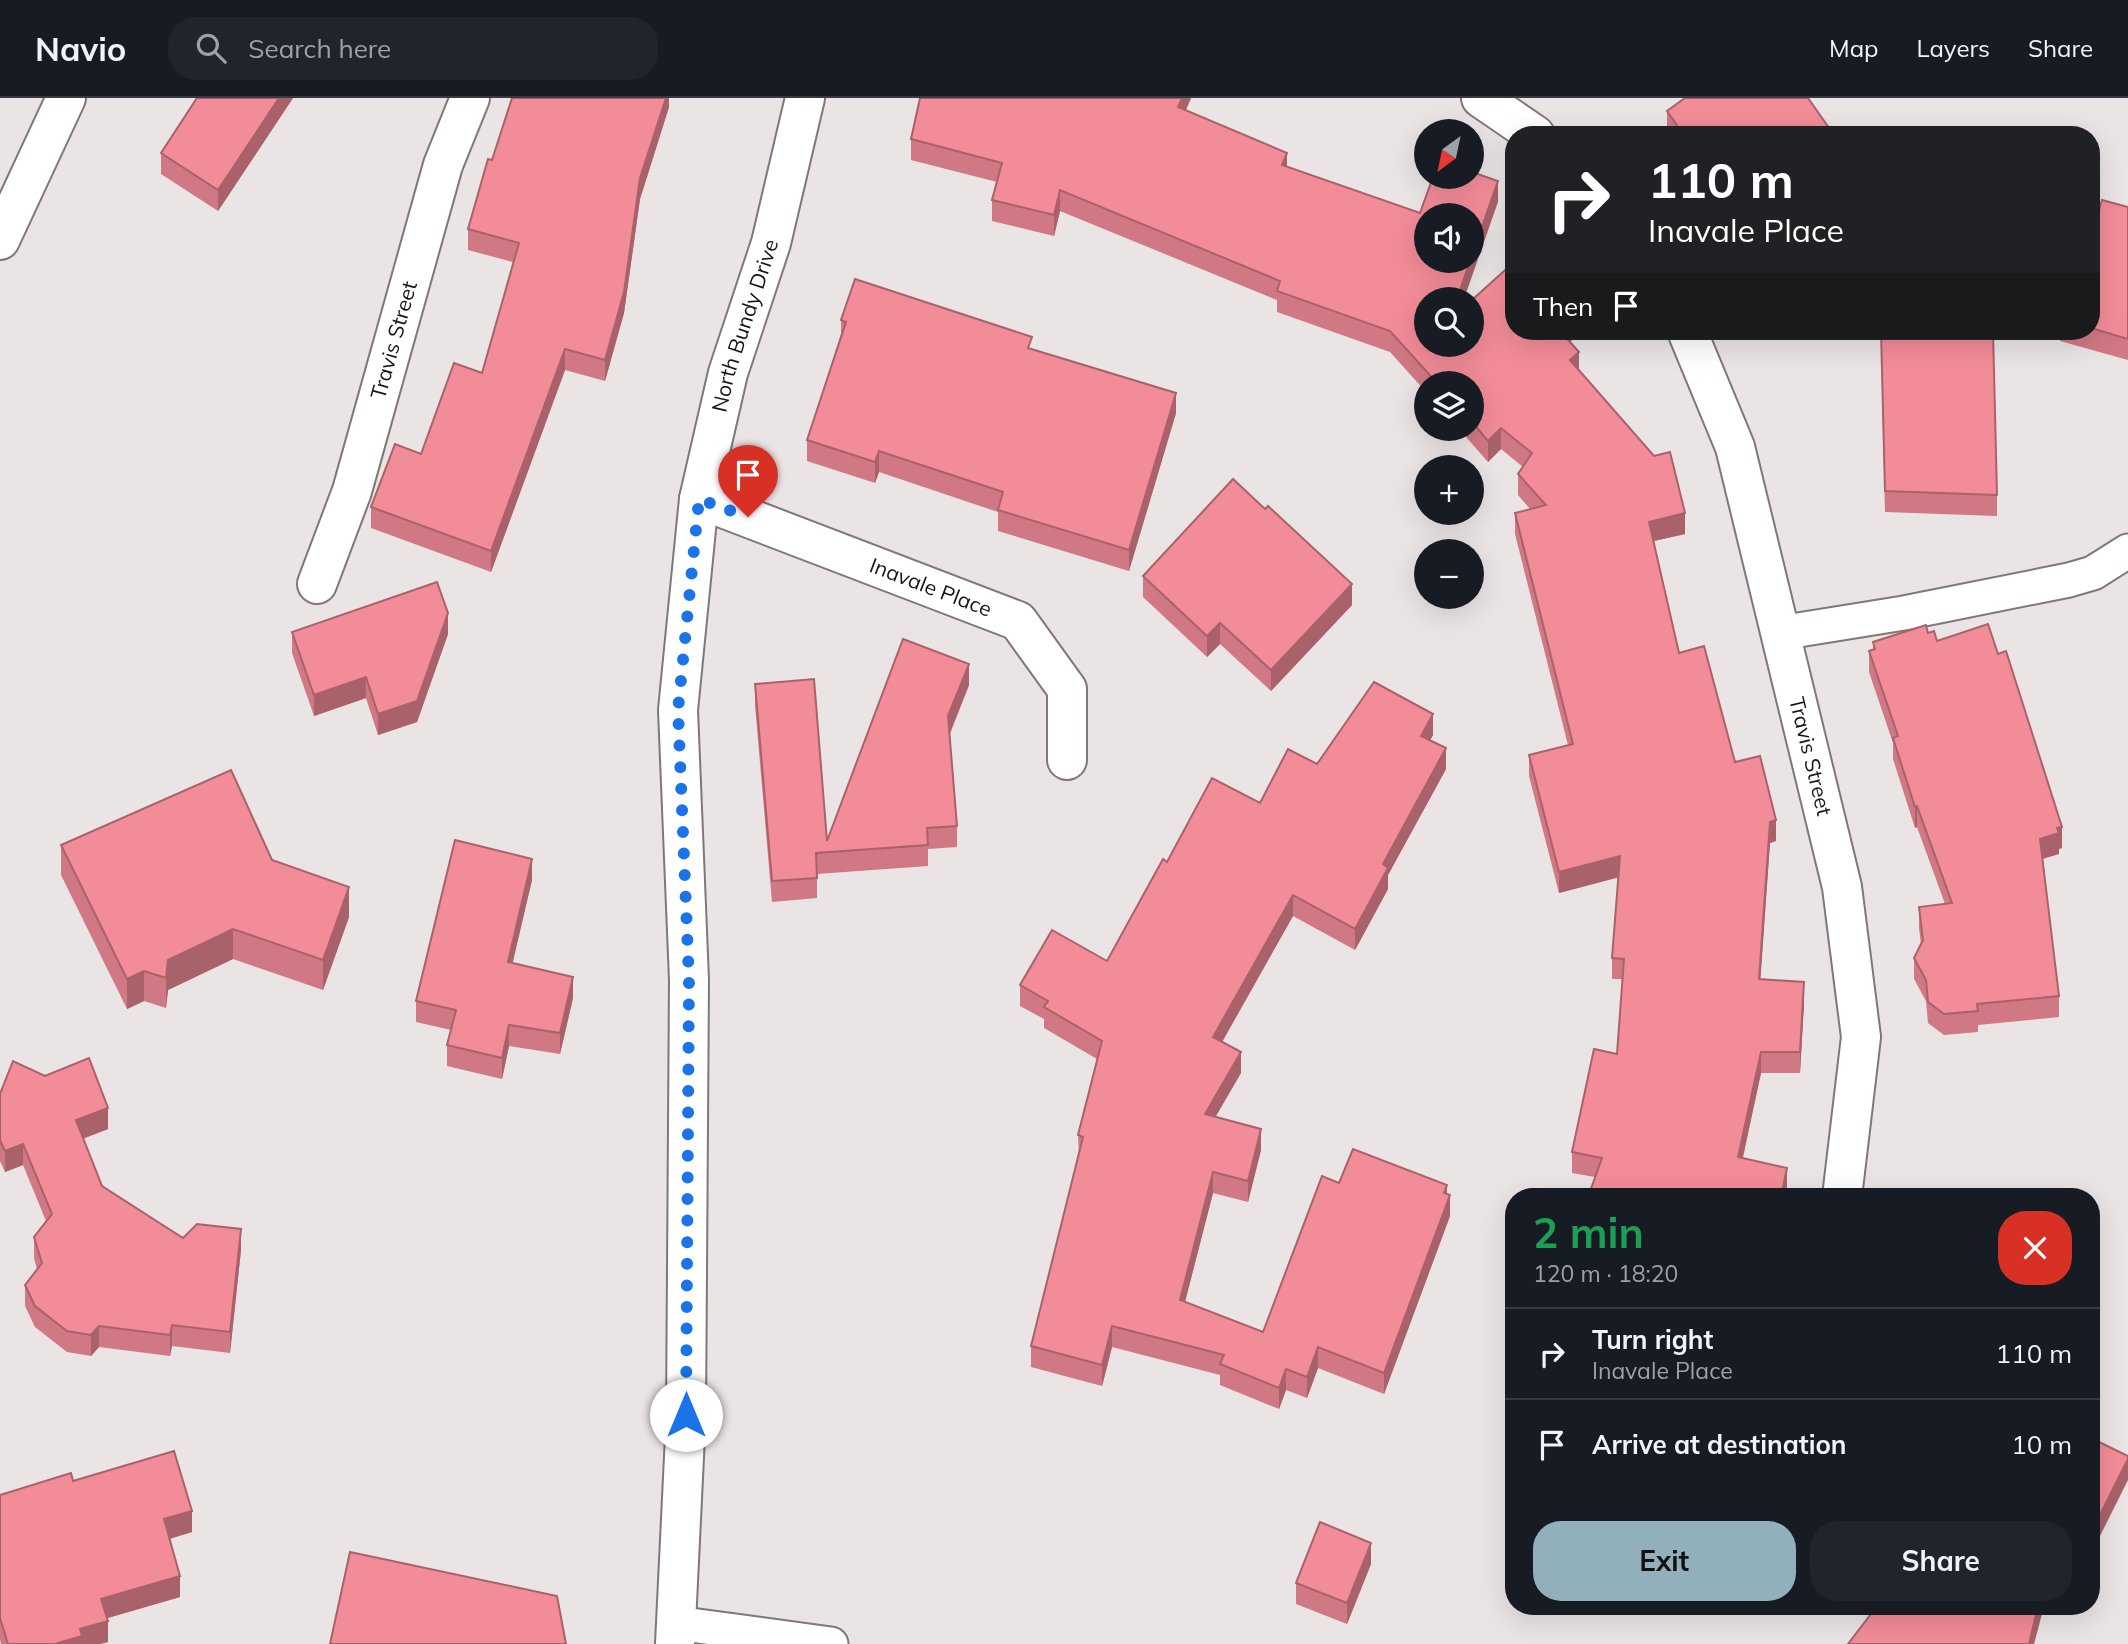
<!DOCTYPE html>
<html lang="en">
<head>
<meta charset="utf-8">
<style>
	body { margin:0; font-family:Mulish,sans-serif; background:#20242c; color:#f1f3f6; height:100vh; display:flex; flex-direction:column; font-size:26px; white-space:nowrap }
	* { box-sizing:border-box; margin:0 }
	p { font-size:23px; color:#9ea1a6 }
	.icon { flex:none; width:38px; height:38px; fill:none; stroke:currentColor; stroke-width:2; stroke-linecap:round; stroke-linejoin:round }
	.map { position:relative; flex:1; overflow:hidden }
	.sheet { position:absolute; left:1505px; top:1090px; width:595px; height:427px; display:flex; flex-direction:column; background:#171b24; border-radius:28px; box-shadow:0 7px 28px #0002 }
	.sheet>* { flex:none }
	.hud { position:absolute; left:1505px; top:28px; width:595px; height:214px; border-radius:28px; box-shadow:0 7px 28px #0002; background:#202124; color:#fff; overflow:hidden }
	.needle { width:46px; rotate:213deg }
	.controls { position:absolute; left:1414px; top:21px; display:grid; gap:14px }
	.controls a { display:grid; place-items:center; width:70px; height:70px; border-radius:50%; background:#171b24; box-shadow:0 7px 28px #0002; font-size:35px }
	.pin { position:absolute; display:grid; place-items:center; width:60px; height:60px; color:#fff; margin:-72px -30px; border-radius:50% 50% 50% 0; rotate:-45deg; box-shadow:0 0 7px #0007 }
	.pin .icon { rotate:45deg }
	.me { position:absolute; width:77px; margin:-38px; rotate:0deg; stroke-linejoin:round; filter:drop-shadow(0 0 5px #0008) }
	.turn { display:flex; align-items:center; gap:24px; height:147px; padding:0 28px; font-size:32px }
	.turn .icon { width:91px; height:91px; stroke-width:2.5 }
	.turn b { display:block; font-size:49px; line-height:60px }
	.then { display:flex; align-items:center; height:66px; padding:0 28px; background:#0003; gap:14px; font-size:26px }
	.round { display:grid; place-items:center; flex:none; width:74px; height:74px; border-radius:28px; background:#20242c }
	.headline { display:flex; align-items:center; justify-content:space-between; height:119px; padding:0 28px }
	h1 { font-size:42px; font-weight:700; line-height:52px; color:#1e9e55 }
	.cta { display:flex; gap:14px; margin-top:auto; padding:14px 28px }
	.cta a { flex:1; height:80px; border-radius:28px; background:#92b0bb; color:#111; font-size:28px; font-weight:700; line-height:80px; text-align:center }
	.cta a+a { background:#20242c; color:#f1f3f6 }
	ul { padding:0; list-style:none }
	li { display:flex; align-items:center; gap:21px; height:91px; padding:0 28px; border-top:2px solid #363941 }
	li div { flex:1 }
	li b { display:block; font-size:26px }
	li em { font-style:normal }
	header { display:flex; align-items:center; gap:42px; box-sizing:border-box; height:98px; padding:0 35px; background:#171b24; border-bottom:2px solid #363941 }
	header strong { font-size:33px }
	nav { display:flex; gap:38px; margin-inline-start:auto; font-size:24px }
	.search { width:490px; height:63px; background:#20242c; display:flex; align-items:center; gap:18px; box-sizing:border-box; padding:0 24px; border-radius:28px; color:#9ea1a6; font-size:26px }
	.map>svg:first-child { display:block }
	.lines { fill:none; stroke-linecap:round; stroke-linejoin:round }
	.service-casing { stroke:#7e7879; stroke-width:37 }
	.minor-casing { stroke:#7e7879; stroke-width:42 }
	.service { stroke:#fff; stroke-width:33 }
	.minor { stroke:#fff; stroke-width:38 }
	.wall { fill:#d07883 }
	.shaded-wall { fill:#a9626a }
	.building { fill:#f28c98; stroke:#a9626a; stroke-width:2 }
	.route { stroke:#1a73e8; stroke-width:12; stroke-dasharray:0 21.6 }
	.labels { text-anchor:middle; stroke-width:5; stroke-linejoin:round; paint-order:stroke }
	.street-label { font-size:21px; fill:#161415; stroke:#f7f1f2 }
</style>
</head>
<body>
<header>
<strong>Navio</strong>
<div class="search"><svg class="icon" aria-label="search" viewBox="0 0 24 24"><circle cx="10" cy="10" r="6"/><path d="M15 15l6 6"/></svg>Search here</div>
<nav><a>Map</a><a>Layers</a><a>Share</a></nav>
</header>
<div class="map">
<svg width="2128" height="1546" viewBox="0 0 2128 1546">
	<rect width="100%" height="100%" fill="#eae4e5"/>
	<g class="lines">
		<g class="service-casing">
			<g id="service">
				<path d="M 1780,535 L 1904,515 L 2069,482 L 2093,475 L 2128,453"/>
				<path d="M 676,1525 L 831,1546"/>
			</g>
		</g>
		<g class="minor-casing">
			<g id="minor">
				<path d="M 1481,0 L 1535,37"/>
				<path d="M 0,142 L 66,0"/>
				<path id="s1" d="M 1687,233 L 1735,349 L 1842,789 L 1861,939 L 1842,1099"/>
				<path id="s2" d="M 699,401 L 1018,523 L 1067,591 L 1067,662"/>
				<path id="s3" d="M 317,486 L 352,393 L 443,67 L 470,0"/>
				<path id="s4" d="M 675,1546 L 686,1317 L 689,882 L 678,612 L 699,401 L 728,275 L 771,145 L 805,0"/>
			</g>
		</g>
		<use href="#service" class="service"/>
		<use href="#minor" class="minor"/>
	</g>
	<g class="wall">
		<path d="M 196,0 L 293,0 L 218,113 L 161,76 L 161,55 Z"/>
		<path d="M 669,0 L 669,9 L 640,101 L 624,215 L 605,283 L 565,272 L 491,474 L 371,430 L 371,409 L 421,356 L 482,275 L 513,164 L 468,152 L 468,131 L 492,62 Z"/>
		<path d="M 1191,0 L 1186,12 L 1287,69 L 1420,115 L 1498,104 L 1426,201 L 1514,233 L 1583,233 L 1570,244 L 1579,272 L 1685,436 L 1654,443 L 1679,555 L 1776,743 L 1770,745 L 1760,881 L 1804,905 L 1800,975 L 1761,975 L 1743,1060 L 1787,1091 L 1595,1079 L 1572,1075 L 1572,1054 L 1617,956 L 1622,881 L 1612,881 L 1612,860 L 1618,779 L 1559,795 L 1529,678 L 1529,657 L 1568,647 L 1515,436 L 1515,415 L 1530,411 L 1518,397 L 1518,376 L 1523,369 L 1501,351 L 1488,364 L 1459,331 L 1472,331 L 1472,285 L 1426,285 L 1426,294 L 1390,254 L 1277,214 L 1277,202 L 1060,113 L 1054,138 L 992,123 L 992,102 L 997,84 L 911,62 L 911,41 Z"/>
		<path d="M 1667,13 L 1834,37 L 1669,37 L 1667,34 Z"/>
		<path d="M 2128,109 L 2128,262 L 2060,243 L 2060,233 L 2091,233 L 2091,128 L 2094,129 Z"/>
		<path d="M 841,222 L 1032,251 L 1176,315 L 1129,473 L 998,433 L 998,414 L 879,374 L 875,385 L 807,363 L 807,342 L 841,236 Z"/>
		<path d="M 1881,252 L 1997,397 L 1997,418 L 1885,414 Z"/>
		<path d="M 1143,478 L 1352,507 L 1271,593 L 1220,546 L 1207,559 L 1143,499 Z"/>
		<path d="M 292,534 L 448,536 L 417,624 L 378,637 L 366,600 L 314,618 L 292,555 Z"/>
		<path d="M 1928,535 L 1937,543 L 2062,750 L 2059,751 L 2059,756 L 2043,761 L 2059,898 L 2059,919 L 1978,927 L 1978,934 L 1944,937 L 1928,925 L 1926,903 L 1914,881 L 1914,860 L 1921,846 L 1919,830 L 1919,809 L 1945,806 L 1917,729 L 1915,730 L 1893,661 L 1893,645 L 1869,574 L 1869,553 L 1873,552 L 1873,544 Z"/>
		<path d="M 755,586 L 827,743 L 969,587 L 950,636 L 957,728 L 957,749 L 928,751 L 928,768 L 817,776 L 817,800 L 772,804 L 755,607 Z"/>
		<path d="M 1433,637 L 1430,642 L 1446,671 L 1388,777 L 1388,791 L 1355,852 L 1293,818 L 1222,944 L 1241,975 L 1215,1019 L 1261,1052 L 1248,1104 L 1213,1095 L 1185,1204 L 1263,1234 L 1339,1085 L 1447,1096 L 1450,1118 L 1384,1296 L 1318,1270 L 1307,1300 L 1286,1292 L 1279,1311 L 1220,1287 L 1220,1277 L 1112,1249 L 1102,1288 L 1031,1269 L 1031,1248 L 1079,1058 L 1078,1037 L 1097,961 L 1044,930 L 1044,921 L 1020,908 L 1020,887 L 1107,863 L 1167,764 L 1260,705 L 1317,666 Z"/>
		<path d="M 61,747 L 272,762 L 349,819 L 323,892 L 233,861 L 168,892 L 166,910 L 144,903 L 127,911 L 61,777 Z"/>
		<path d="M 532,782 L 512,865 L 573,900 L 560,956 L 509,948 L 502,981 L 447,968 L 447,947 L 451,932 L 416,924 L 416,903 Z"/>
		<path d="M 0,996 L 108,1031 L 83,1041 L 102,1088 L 183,1140 L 241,1152 L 230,1255 L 172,1248 L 170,1258 L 99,1249 L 91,1258 L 67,1254 L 35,1229 L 25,1208 L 25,1187 L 37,1171 L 34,1160 L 34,1139 L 46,1123 L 23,1067 L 5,1074 L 0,1063 Z"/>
		<path d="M 73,1383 L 192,1434 L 170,1441 L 180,1499 L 107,1520 L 108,1544 L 100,1546 L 1,1546 L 0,1541 L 0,1397 Z"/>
		<path d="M 1371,1466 L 1347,1526 L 1296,1506 L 1296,1485 Z"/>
	</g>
	<g class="shaded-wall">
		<path d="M 279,0 L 293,0 L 218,113 L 218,92 Z"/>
		<path d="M 666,0 L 669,0 L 669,9 L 640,101 L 624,215 L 605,283 L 605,262 L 640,80 Z"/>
		<path d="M 1182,0 L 1191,0 L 1178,30 L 1178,9 Z"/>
		<path d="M 1287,55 L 1287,76 L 1282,67 Z"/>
		<path d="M 1498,83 L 1498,104 L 1464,201 L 1457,201 L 1470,163 L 1472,163 L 1472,157 Z"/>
		<path d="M 1060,92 L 1060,113 L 1054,138 L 1054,117 Z"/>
		<path d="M 1559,233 L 1583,233 L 1559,253 Z"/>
		<path d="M 565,251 L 565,272 L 491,474 L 491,453 Z"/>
		<path d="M 1579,254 L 1579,275 L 1570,262 Z"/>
		<path d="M 1176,295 L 1176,315 L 1129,473 L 1129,452 Z"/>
		<path d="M 1501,330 L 1501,351 L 1488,364 L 1488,343 Z"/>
		<path d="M 879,353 L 879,374 L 875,385 L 875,364 Z"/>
		<path d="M 1685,415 L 1685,436 L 1649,444 L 1649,424 Z"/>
		<path d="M 1352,486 L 1352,507 L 1271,593 L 1271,572 Z"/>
		<path d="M 448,515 L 448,536 L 417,624 L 378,637 L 378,616 Z"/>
		<path d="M 1220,525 L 1220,546 L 1207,559 L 1207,538 Z"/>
		<path d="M 969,566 L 969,587 L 948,639 L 948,618 Z"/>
		<path d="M 366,579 L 366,600 L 314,618 L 314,597 Z"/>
		<path d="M 1433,616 L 1433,637 L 1421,659 L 1421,638 Z"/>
		<path d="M 1446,650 L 1446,671 L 1388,777 L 1388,791 L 1355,852 L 1355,831 L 1383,766 Z"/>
		<path d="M 1917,708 L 1917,729 L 1915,730 L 1915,709 Z"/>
		<path d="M 1776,722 L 1776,743 L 1770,745 L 1759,902 L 1759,881 L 1770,724 Z"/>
		<path d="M 2062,729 L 2062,750 L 2059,751 L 2059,756 L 2040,761 L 2040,741 L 2057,730 Z"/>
		<path d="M 1620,758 L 1620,779 L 1559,795 L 1559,774 Z"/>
		<path d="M 532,761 L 532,782 L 508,885 L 508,864 Z"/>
		<path d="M 349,789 L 349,819 L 323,892 L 323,862 Z"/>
		<path d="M 1293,797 L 1293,818 L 1213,960 L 1213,939 Z"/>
		<path d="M 233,831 L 233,861 L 168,892 L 166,910 L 166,880 L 168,862 Z"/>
		<path d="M 144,873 L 144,903 L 127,911 L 127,881 Z"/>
		<path d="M 573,879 L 573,900 L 560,956 L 560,935 Z"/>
		<path d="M 1804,884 L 1804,905 L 1800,975 L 1800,954 Z"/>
		<path d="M 509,927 L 509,948 L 502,981 L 502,960 Z"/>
		<path d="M 1241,954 L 1241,975 L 1205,1037 L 1205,1016 Z"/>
		<path d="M 1761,954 L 1761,975 L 1738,1080 L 1738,1059 Z"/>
		<path d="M 108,1010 L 108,1031 L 76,1043 L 76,1022 Z"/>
		<path d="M 1261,1031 L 1261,1052 L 1248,1104 L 1248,1083 Z"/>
		<path d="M 23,1046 L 23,1067 L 5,1074 L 5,1053 Z"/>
		<path d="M 1787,1070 L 1787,1091 L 1786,1099 L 1781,1099 Z"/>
		<path d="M 1213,1074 L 1213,1095 L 1180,1223 L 1180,1202 Z"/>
		<path d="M 1447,1087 L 1447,1105 L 1450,1097 L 1450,1118 L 1384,1296 L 1384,1275 Z"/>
		<path d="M 241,1131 L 241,1152 L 230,1255 L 230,1234 Z"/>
		<path d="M 172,1227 L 172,1248 L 170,1258 L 170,1237 Z"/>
		<path d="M 99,1228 L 99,1249 L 91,1258 L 91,1237 Z"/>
		<path d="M 1112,1228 L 1112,1249 L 1102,1288 L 1102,1267 Z"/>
		<path d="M 1318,1249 L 1318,1270 L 1307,1300 L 1307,1279 Z"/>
		<path d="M 1286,1271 L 1286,1292 L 1279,1311 L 1279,1290 Z"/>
		<path d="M 2128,1361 L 2128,1382 L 2091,1456 L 2091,1435 Z"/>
		<path d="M 192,1413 L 192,1434 L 164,1442 L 164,1421 Z"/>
		<path d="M 1371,1445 L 1371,1466 L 1347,1526 L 1347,1505 Z"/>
		<path d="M 180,1478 L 180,1499 L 101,1522 L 101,1501 Z"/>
		<path d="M 2038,1508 L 2046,1508 L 2042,1516 L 2034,1546 L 2029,1546 Z"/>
		<path d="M 108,1523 L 108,1544 L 100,1546 L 55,1546 L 80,1531 Z"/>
	</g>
	<g class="building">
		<path d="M 197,0 L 279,0 L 218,92 L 161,55 Z"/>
		<path d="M 512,0 L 666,0 L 640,80 L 624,194 L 605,262 L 565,251 L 491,453 L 371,409 L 395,346 L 421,356 L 454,265 L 482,275 L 519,145 L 468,131 L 488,61 L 492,62 Z"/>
		<path d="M 920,0 L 1182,0 L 1178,9 L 1287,55 L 1282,67 L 1420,115 L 1433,79 L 1472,79 L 1472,74 L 1498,83 L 1472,157 L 1472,117 L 1426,117 L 1426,163 L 1470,163 L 1457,201 L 1426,201 L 1426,247 L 1472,247 L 1472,202 L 1514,164 L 1514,233 L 1560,233 L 1579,254 L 1570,262 L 1654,358 L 1670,354 L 1685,415 L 1649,424 L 1679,555 L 1704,548 L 1735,664 L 1760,658 L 1776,722 L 1770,724 L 1759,881 L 1804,884 L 1800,954 L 1761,954 L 1738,1059 L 1787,1070 L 1781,1099 L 1588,1099 L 1602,1060 L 1572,1054 L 1594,951 L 1617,956 L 1624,861 L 1612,860 L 1620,758 L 1559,774 L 1529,657 L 1573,646 L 1515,415 L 1546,407 L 1518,376 L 1532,355 L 1501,330 L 1488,343 L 1472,324 L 1472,285 L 1437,285 L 1390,233 L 1277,193 L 1280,183 L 1060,92 L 1054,117 L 992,102 L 1002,65 L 911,41 Z"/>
		<path d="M 1685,0 L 1808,0 L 1834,37 L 1684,37 L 1667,13 Z"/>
		<path d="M 2102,102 L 2128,109 L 2128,241 L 2091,230 L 2091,128 L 2094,129 Z"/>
		<path d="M 855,181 L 1032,239 L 1028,250 L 1176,295 L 1129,452 L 998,412 L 1003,394 L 879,353 L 875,364 L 807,342 L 846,224 L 841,222 Z"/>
		<path d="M 1881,233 L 1993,233 L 1997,397 L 1885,393 Z"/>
		<path d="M 1233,381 L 1265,411 L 1268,408 L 1352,486 L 1271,572 L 1220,525 L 1207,538 L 1143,478 Z"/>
		<path d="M 437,484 L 448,515 L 417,603 L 378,616 L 366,579 L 314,597 L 292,534 Z"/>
		<path d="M 1988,526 L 1998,556 L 2006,553 L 2062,729 L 2057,730 L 2059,735 L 2040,741 L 2059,898 L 1977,906 L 1978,913 L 1944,916 L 1928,904 L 1926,882 L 1914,860 L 1923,842 L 1919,809 L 1952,805 L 1917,708 L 1915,709 L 1893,640 L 1898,638 L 1869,553 L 1875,551 L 1873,544 L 1926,527 L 1928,535 L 1934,533 L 1937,543 Z"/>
		<path d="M 903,541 L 969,566 L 948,618 L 957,728 L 927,730 L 928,747 L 816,755 L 817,780 L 772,783 L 755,586 L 814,581 L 827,743 Z"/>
		<path d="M 1374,584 L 1433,616 L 1421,638 L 1446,650 L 1383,766 L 1388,770 L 1355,831 L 1293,797 L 1213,939 L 1241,954 L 1205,1016 L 1261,1031 L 1248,1083 L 1213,1074 L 1180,1202 L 1263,1234 L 1322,1078 L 1339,1085 L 1353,1051 L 1447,1087 L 1444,1095 L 1450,1097 L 1384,1275 L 1318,1249 L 1307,1279 L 1286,1271 L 1279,1290 L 1220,1266 L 1224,1257 L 1112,1228 L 1102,1267 L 1031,1248 L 1083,1039 L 1078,1037 L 1102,943 L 1044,909 L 1048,903 L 1020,887 L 1052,832 L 1107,863 L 1163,761 L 1167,764 L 1212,680 L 1260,705 L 1288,651 L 1317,666 Z"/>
		<path d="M 231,672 L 272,762 L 349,789 L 323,862 L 233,831 L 168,862 L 166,880 L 144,873 L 127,881 L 61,747 Z"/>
		<path d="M 455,742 L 532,761 L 508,864 L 573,879 L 560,935 L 509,927 L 502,960 L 447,947 L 456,912 L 416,903 Z"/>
		<path d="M 89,960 L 108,1010 L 76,1022 L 102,1088 L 183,1140 L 197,1126 L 241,1131 L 230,1234 L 172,1227 L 170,1237 L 99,1228 L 91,1237 L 67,1233 L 35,1208 L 25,1187 L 42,1165 L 34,1139 L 52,1116 L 23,1046 L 5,1053 L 0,1042 L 0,996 L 13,963 L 45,978 Z"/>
		<path d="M 2091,1340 L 2128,1358 L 2128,1361 L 2091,1435 Z"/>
		<path d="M 174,1353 L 192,1413 L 164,1421 L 180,1478 L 101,1501 L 108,1523 L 80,1531 L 82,1538 L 55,1546 L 8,1546 L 0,1520 L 0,1397 L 71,1375 L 73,1383 Z"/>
		<path d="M 1320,1424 L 1371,1445 L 1347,1505 L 1296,1485 Z"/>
		<path d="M 350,1454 L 557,1498 L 566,1546 L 330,1546 Z"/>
		<path d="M 1877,1508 L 2038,1508 L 2029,1546 L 1848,1546 Z"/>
	</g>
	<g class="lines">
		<path class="route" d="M 686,1317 L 689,882 L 678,612 L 699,401 L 748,419"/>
	</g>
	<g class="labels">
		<g class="street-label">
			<text dy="7" stroke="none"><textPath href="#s4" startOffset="1326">North Bundy Drive</textPath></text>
			<text dy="7" stroke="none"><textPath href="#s3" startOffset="256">Travis Street</textPath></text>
			<text dy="7" stroke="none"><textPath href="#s2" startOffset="248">Inavale Place</textPath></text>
			<text dy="7" stroke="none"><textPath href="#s1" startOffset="444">Travis Street</textPath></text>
		</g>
	</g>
</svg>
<div class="controls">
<a><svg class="needle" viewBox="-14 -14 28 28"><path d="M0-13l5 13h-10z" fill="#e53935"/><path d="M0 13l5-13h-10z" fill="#9ea1a6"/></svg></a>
<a><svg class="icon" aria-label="sound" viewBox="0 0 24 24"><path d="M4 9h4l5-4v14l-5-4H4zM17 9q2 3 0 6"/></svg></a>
<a><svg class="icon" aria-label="search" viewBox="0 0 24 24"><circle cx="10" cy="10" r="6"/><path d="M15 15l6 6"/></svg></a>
<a><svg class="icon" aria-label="layers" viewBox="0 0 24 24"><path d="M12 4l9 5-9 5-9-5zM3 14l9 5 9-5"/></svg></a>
<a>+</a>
<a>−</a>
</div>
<div class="pin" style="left:748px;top:419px;background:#d93025"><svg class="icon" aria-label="arrive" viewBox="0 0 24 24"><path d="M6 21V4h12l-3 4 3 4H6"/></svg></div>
<svg class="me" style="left:686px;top:1317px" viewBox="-20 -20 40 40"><circle r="19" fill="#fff"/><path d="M0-13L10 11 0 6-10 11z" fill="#1a73e8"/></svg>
<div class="hud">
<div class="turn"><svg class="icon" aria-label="right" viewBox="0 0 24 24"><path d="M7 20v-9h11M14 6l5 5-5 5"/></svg><div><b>110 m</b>Inavale Place</div></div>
<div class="then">Then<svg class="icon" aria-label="arrive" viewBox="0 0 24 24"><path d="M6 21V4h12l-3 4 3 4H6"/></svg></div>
</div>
<section class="sheet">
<div class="headline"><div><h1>2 min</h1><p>120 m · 18:20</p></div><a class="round" style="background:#d93025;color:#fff"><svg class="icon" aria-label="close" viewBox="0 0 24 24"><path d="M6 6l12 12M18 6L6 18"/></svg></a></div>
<ul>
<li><svg class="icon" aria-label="right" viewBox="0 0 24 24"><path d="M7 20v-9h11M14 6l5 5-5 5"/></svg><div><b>Turn right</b><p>Inavale Place</p></div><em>110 m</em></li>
<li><svg class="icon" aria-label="arrive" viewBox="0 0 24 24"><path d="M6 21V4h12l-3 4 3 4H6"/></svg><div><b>Arrive at destination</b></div><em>10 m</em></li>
</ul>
<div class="cta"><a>Exit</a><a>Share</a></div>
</section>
</div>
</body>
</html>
